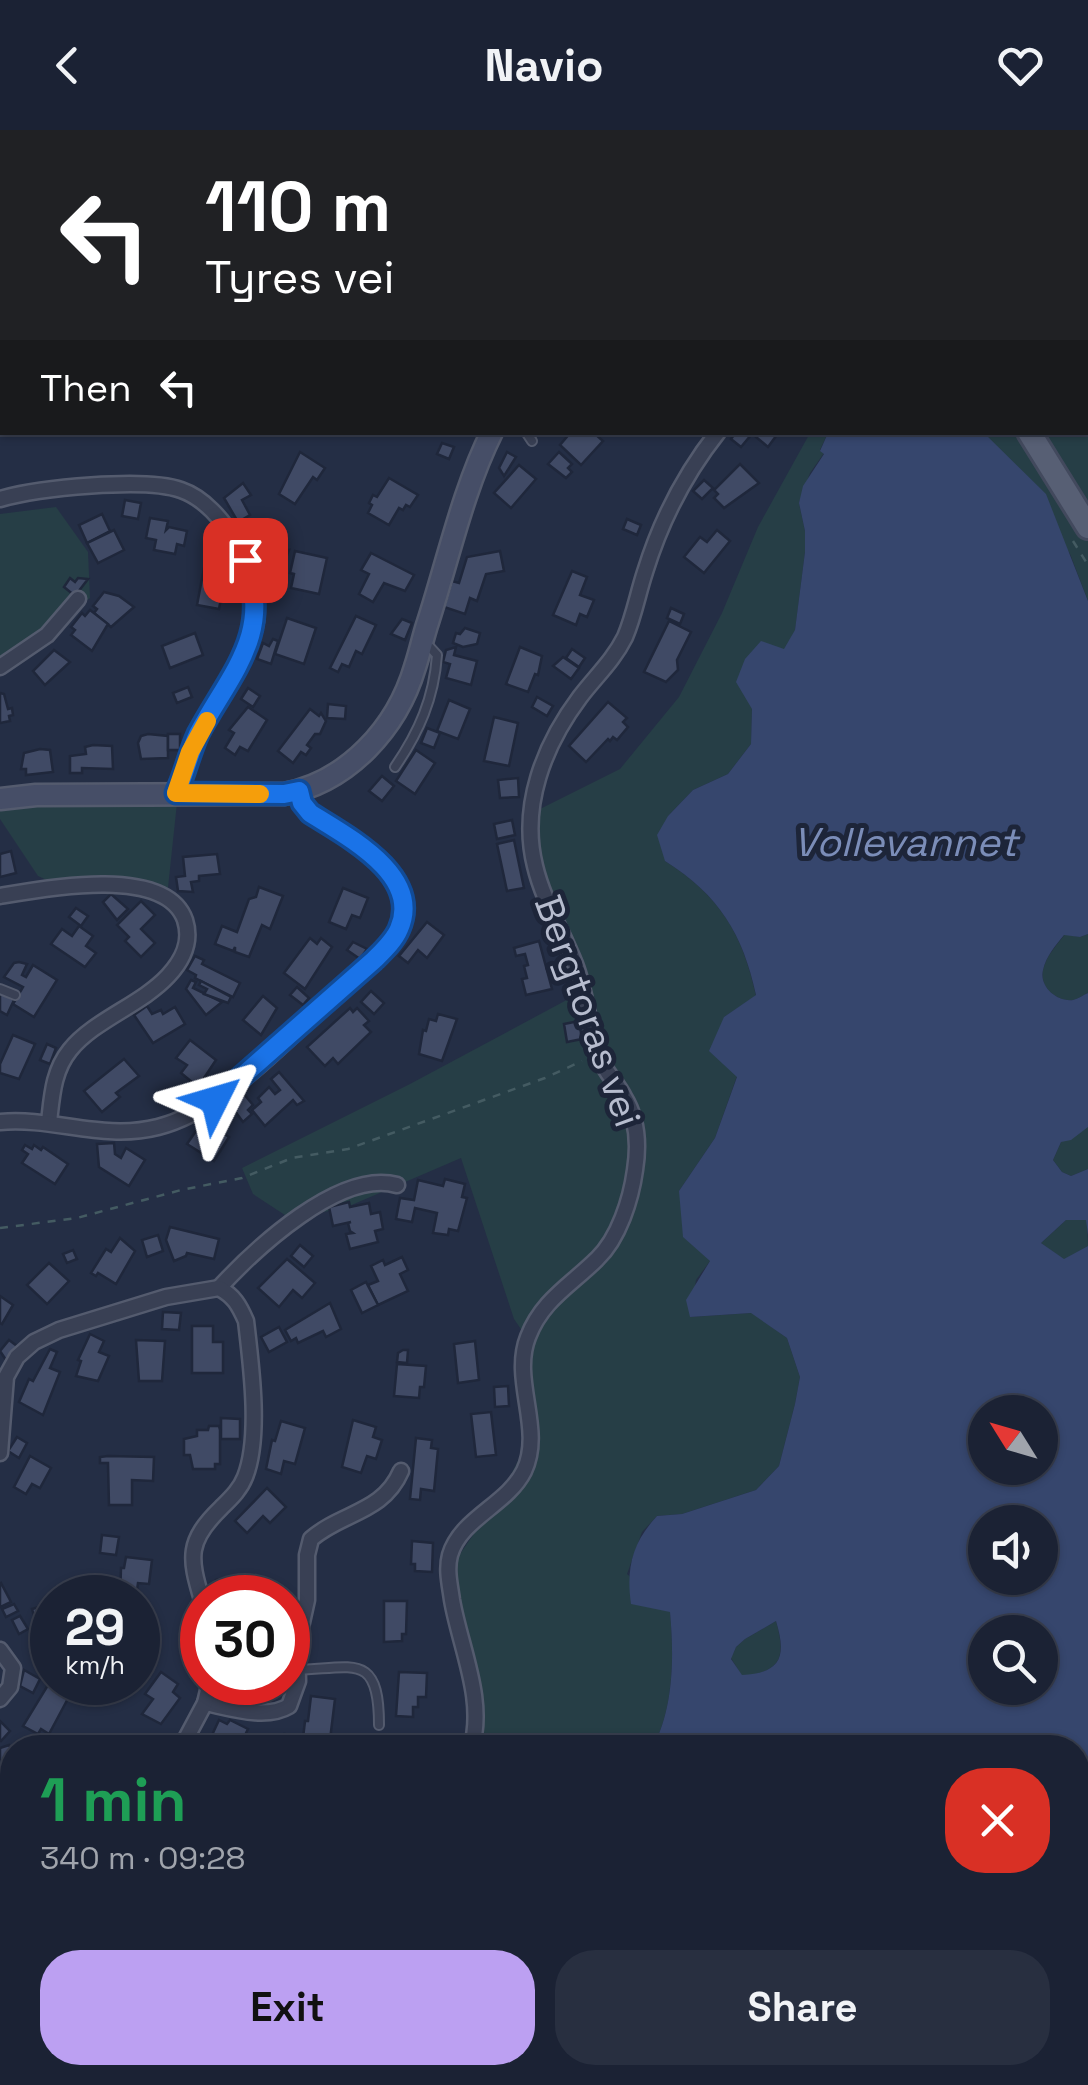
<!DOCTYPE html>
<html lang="en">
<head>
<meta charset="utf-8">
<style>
	body { margin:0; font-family:"Space Grotesk",sans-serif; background:#282f40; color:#f1f3f6; height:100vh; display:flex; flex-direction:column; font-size:38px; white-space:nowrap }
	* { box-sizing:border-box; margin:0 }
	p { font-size:32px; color:#a0a4ac }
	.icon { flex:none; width:55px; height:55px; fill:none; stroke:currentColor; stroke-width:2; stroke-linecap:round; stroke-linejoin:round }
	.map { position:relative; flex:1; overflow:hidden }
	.drawer { position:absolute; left:0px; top:1605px; width:1090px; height:350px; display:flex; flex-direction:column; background:#1b2234; border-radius:40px 40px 0 0; box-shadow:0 2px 8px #0004,0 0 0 2px #393f4f }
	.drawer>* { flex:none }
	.top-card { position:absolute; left:0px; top:0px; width:1090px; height:305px; box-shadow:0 2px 8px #0004,0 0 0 2px #393f4f; background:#202124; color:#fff; overflow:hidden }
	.needle { width:65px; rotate:307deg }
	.controls { position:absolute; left:968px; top:1265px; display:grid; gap:20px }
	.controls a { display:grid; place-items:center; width:90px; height:90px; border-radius:50%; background:#1b2234; box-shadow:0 2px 8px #0004,0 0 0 2px #393f4f; font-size:50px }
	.speed { position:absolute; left:30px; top:1445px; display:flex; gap:20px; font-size:50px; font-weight:700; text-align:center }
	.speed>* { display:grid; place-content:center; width:130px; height:130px; border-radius:50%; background:#1b2234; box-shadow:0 2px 8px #0004,0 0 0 2px #393f4f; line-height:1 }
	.speed small { font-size:25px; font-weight:400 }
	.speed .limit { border:15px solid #d22; background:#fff; color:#111 }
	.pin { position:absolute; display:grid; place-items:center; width:85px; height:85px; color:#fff; margin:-42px; border-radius:20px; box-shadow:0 5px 15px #0006 }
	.me { position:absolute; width:110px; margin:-55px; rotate:50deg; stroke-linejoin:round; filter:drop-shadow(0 0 8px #0008) }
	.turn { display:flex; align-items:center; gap:35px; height:210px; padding:0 40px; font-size:45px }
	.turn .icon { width:130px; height:130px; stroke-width:2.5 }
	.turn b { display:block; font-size:70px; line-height:85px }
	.then { display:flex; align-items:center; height:95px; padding:0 40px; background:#0003; gap:20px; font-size:38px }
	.round { display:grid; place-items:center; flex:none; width:105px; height:105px; border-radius:40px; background:#282f40 }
	.summary { display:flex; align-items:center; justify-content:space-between; height:170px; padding:0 40px }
	h1 { font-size:60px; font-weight:800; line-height:75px; color:#1e9e55 }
	.button { display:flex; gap:20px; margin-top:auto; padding:20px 40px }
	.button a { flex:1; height:115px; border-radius:40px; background:#bca0f2; color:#111; font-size:40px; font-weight:800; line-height:115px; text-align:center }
	.button a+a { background:#282f40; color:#f1f3f6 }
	header { display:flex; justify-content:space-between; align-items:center; height:130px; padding:0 40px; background:#1b2234; font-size:45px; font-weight:800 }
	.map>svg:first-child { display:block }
	.green { fill:#263e46 }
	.water { fill:#36466d; fill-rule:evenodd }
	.building { fill:#404a65; stroke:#1f273b; stroke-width:2.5 }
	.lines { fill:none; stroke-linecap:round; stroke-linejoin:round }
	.lane-casing { stroke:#545b6e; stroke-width:12 }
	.street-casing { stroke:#545b6e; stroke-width:19 }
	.secondary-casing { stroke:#545b6e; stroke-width:25 }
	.primary-casing { stroke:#42495d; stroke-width:28 }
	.path { stroke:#445b62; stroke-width:2.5; stroke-dasharray:8 8; stroke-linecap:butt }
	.lane { stroke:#394054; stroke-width:8 }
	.street { stroke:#394054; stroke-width:14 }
	.secondary { stroke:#464e67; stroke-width:20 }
	.primary { stroke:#575f74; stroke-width:22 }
	.route-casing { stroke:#114b97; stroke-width:25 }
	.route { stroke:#1a73e8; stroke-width:18 }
	.slow { stroke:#f59e0b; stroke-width:18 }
	.labels { text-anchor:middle; stroke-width:10; stroke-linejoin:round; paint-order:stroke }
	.street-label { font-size:38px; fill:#b6bcce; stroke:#1d2539 }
	.water-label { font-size:40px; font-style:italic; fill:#7b8db8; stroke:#1d2539 }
</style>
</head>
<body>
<header><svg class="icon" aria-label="back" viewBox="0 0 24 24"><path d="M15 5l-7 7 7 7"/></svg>Navio<svg class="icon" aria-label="heart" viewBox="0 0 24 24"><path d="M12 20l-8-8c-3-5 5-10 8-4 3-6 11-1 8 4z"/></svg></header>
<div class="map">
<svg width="1088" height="1955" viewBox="0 0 1088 1955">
	<rect width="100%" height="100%" fill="#242e45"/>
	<g class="green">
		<path d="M 42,0 L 616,0 L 6,2 Z"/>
		<path d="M 1088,276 L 1088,471 L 1070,424 L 984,303 L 1088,302 Z"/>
		<path d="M 810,303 L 828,303 L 820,320 L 824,323 L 810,343 L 799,373 L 805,401 L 805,422 L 795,501 L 752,579 L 751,614 L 728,644 L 693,660 L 668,686 L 665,731 C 719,765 743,804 756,866 L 724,887 L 737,946 L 715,1008 L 679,1061 L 710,1131 L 696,1150 L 690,1187 L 752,1183 L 787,1208 L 800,1247 L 795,1274 L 779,1336 L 756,1360 L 682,1384 L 657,1386 L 642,1402 L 627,1444 L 670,1481 C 674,1526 674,1577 653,1617 L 468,1617 L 474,1607 L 451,1437 L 500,1366 L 533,1301 L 527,1208 L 514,1189 L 461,1028 L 347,1077 L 291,1089 L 253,1064 L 242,1038 L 410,954 L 576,865 L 582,833 L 541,750 L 536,681 L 620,639 L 679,567 L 722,483 L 758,397 Z"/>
		<path d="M 56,377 L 88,422 L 90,468 L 0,537 L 0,384 Z"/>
		<path d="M 179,654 L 167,767 L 67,759 L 38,746 L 0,689 L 0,670 Z"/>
		<path d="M 1065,804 L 1080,807 L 1088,804 L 1088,863 C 1083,865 1078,869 1073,870 C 1056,872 1039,856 1043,840 C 1046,826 1057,815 1065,804 Z"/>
		<path d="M 1088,996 L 1088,1039 L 1071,1046 L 1062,1042 L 1053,1030 L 1061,1012 Z"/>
		<path d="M 1066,1090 L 1087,1090 L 1088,1116 L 1064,1130 L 1041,1113 Z"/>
		<path d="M 776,1491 C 786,1527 782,1542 742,1546 L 731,1528 L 736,1517 L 745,1509 Z"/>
		<path d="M 1088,1872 L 1088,1955 L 1029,1955 L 1038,1943 L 1078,1942 L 1078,1886 Z"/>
		<path d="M 252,1943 L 373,1943 L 364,1955 L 268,1955 Z"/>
		<path d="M 639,1943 L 639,1942 L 822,1943 L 818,1955 L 631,1955 Z"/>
	</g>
	<g class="water">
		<path d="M 890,303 L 984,303 L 1046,364 L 1088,471 L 1088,804 L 1080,807 L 1064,805 C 1056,815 1046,826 1043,840 C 1039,856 1056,872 1073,870 C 1078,869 1083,865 1088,863 L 1088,997 L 1071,1010 L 1061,1012 L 1053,1030 L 1062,1042 L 1071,1046 L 1088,1039 L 1088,1105 L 1086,1090 L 1066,1090 L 1041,1113 L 1064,1129 L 1088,1116 L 1088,1872 L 1078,1886 L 1078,1618 L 653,1617 C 674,1577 674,1526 670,1482 L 631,1474 C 626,1438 632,1413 657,1386 L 682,1384 L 756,1360 L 779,1336 L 795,1274 L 800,1247 L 787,1208 L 751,1183 L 690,1187 L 686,1170 L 710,1131 L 683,1107 L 679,1061 L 715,1008 L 737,947 L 709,921 L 724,887 L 756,865 C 743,804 719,765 665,731 L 657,705 L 668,686 L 693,660 L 728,644 L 751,614 L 752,579 L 736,552 L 745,529 L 761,511 L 784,519 L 795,500 L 805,422 L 805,401 L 799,373 L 803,356 L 824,324 L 820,321 L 828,303 L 874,303 L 881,306 ZM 985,1282 L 1040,1282 L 1040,1338 L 985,1338 ZM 985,1392 L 1040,1392 L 1040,1448 L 985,1448 ZM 776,1491 C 787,1527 781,1543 742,1545 L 731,1529 L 736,1517 L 745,1509 ZM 985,1502 L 1040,1502 L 1040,1558 L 985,1558 Z"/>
		<path d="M 822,1943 L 823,1942 L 1038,1943 L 1029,1955 L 818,1955 Z"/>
	</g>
	<g class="building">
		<path d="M 571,302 L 593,302 L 603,311 L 581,335 L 560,315 Z"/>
		<path d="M 736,302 L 751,305 L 741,317 L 731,309 Z"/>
		<path d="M 750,302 L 779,302 L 768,317 Z"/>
		<path d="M 442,313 L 454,317 L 449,329 L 437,324 Z"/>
		<path d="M 300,322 L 325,338 L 317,350 L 313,347 L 295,374 L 279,364 Z"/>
		<path d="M 507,322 L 516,327 L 504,346 L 499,338 Z"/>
		<path d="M 559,322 L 572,334 L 568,338 L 572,342 L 566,348 L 548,334 Z"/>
		<path d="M 740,334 L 759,353 L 724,378 L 714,368 L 718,364 L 714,360 Z"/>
		<path d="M 519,335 L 536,349 L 511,378 L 494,363 Z"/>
		<path d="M 389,348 L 418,365 L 410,377 L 406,375 L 403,380 L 399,378 L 389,395 L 368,383 L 372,375 L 369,373 L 373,365 L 377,367 Z"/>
		<path d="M 704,350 L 713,358 L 702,369 L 693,361 Z"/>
		<path d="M 243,353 L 251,365 L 242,370 L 250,385 L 238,392 L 224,368 Z"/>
		<path d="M 125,370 L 141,373 L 138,389 L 122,386 Z"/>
		<path d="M 102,384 L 110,401 L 87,413 L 79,395 Z"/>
		<path d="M 150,388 L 168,391 L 166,400 L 169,397 L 187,401 L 184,416 L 177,414 L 175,424 L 154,420 L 156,410 L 146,408 Z"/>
		<path d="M 627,389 L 641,395 L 637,405 L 623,399 Z"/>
		<path d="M 114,400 L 124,420 L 98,433 L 87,413 Z"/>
		<path d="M 717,400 L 730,411 L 704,443 L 684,427 L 700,407 L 707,412 Z"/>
		<path d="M 289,420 L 287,425 L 280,425 L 280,436 L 262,437 L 262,422 Z"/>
		<path d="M 295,421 L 327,428 L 319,464 L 291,458 L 294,444 L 290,443 Z"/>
		<path d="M 500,421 L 504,441 L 486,444 L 477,471 L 470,468 L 465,484 L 444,477 L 452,451 L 459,453 L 467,427 Z"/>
		<path d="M 371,423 L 414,445 L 405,461 L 384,453 L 373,472 L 359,464 L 369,444 L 361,440 Z"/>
		<path d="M 205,433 L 227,437 L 219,479 L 197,475 Z"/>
		<path d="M 572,441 L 587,447 L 580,465 L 594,470 L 587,487 L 580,484 L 576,495 L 553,485 Z"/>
		<path d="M 70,448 L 75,452 L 78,448 L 88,449 L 75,466 L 64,457 Z"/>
		<path d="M 104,462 L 119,466 L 134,477 L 111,497 L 94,483 L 97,479 L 93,476 Z"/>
		<path d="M 671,478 L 684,484 L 680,494 L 667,488 Z"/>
		<path d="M 90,480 L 108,494 L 92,521 L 71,505 L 75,500 L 71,497 L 82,483 L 85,486 Z"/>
		<path d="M 356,486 L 376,495 L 362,524 L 356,521 L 349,537 L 342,534 L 338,542 L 330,538 Z"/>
		<path d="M 287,488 L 316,498 L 304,534 L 275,524 Z"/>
		<path d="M 402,489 L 412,493 L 405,510 L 391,504 Z"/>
		<path d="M 669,491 L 691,502 L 677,530 L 678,540 L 666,552 L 644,542 Z"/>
		<path d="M 465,498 L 480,503 L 477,514 L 463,517 L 453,513 L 456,503 L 460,504 Z"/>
		<path d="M 195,503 L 203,525 L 170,538 L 162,516 Z"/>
		<path d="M 273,509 L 278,511 L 271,534 L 257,529 L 263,513 L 269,516 Z"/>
		<path d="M 456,517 L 454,525 L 477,531 L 471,555 L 446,548 L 450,534 L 443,532 L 446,520 Z"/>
		<path d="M 520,517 L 542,526 L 538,545 L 535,544 L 528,562 L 506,554 Z"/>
		<path d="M 572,519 L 585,528 L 579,537 L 566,528 Z"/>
		<path d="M 54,520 L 70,532 L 45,555 L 33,541 Z"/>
		<path d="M 563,527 L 579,538 L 571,549 L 553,536 Z"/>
		<path d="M 188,557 L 192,567 L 177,573 L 173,563 Z"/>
		<path d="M 248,558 L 260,566 L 253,577 L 241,569 Z"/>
		<path d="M 0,563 L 4,564 L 8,579 L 12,578 L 13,585 L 9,586 L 10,591 L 0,593 Z"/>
		<path d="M 537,567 L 553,576 L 547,586 L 532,577 Z"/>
		<path d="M 449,570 L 470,579 L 458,609 L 437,601 Z"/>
		<path d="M 608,572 L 627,588 L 623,592 L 628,597 L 617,610 L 613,607 L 610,611 L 608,609 L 586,632 L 569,616 Z"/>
		<path d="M 328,574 L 346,576 L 345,589 L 327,588 Z"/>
		<path d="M 248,577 L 267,590 L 248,621 L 240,617 L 235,625 L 225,618 L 234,603 L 229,600 Z"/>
		<path d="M 310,579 L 319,586 L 321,583 L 326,591 L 320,604 L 315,604 L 307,615 L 311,618 L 306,625 L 301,622 L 293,633 L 278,621 Z"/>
		<path d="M 494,587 L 518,593 L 509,636 L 484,631 Z"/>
		<path d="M 427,598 L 440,603 L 434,618 L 421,613 Z"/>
		<path d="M 148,604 L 168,606 L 168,628 L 141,629 L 138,613 L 141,606 Z"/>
		<rect x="168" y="604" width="12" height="16"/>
		<path d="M 93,615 L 112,616 L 113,639 L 82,638 L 82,643 L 70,643 L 70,626 L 86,624 L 85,617 Z"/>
		<path d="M 40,619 L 50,620 L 53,642 L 26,645 L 26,639 L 21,639 L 24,623 Z"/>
		<path d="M 416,620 L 435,633 L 415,664 L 396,651 Z"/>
		<path d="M 382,646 L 394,656 L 382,671 L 369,661 Z"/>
		<path d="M 518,648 L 519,667 L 500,668 L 498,650 Z"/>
		<path d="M 512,690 L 515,705 L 497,709 L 494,694 Z"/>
		<path d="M 514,710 L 524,758 L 507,761 L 497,714 Z"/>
		<path d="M 11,721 L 16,743 L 0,747 L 0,724 Z"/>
		<path d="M 217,724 L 220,744 L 199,746 L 199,751 L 191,752 L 193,762 L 178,761 L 176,747 L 185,746 L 183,727 Z"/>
		<path d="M 259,757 L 283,766 L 270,799 L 262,795 L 249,827 L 235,822 L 235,817 L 233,821 L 215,814 L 222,796 L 237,802 L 249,769 L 256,767 Z"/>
		<path d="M 343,758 L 368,768 L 360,788 L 352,785 L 346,799 L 329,792 Z"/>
		<path d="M 111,764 L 128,779 L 117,790 L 103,772 Z"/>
		<path d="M 141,771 L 155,785 L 141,799 L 155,813 L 141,827 L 125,811 L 129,807 L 117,795 Z"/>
		<path d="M 76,778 L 88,786 L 81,796 L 69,787 Z"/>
		<path d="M 427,792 L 444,805 L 427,828 L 418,820 L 408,833 L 399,826 Z"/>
		<path d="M 79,796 L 93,806 L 86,816 L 96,823 L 85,837 L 51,814 L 62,799 L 72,806 Z"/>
		<path d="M 310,808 L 317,814 L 321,808 L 332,817 L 305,859 L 284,843 Z"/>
		<path d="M 539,811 L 552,859 L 526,865 L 522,849 L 527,848 L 524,836 L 528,835 L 525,824 L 516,826 L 514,818 Z"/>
		<path d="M 353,812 L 367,819 L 360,829 L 347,820 Z"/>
		<path d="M 195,826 L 204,830 L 202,834 L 240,853 L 233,867 L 195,848 L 196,845 L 187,840 Z"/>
		<path d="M 19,832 L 27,834 L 22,845 L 26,847 L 33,835 L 57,850 L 34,887 L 13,874 L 23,857 L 4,847 L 14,833 Z"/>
		<path d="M 191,850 L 196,852 L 193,858 L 222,872 L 206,885 L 186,859 Z"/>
		<path d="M 201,851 L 231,867 L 228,873 L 204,864 L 207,859 L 199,855 Z"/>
		<path d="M 297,857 L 309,868 L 303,875 L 290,865 Z"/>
		<path d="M 0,861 L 14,870 L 7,885 L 0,881 Z"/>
		<path d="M 371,861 L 384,873 L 374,884 L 361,872 Z"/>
		<path d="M 263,866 L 277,878 L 261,905 L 243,890 Z"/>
		<path d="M 147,876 L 152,884 L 161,880 L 163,884 L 175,877 L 185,894 L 153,913 L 134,885 Z"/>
		<path d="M 350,878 L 353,882 L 357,878 L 369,891 L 364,895 L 371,902 L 338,934 L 333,928 L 325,936 L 307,917 Z"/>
		<path d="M 438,884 L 457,889 L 442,931 L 419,924 L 423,900 L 426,901 L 429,889 L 436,891 Z"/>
		<path d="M 579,891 L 582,909 L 567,912 L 564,894 Z"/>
		<path d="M 13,905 L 35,914 L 19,949 L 0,943 L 0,934 Z"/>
		<path d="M 190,910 L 216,930 L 198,957 L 181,943 L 187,935 L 176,928 Z"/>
		<path d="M 47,914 L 56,918 L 50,934 L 40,930 Z"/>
		<path d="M 124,929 L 139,946 L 116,963 L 120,967 L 102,982 L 84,961 Z"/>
		<path d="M 279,942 L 304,971 L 297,975 L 293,970 L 265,996 L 252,980 L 261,972 L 258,968 L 269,957 L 275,964 L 280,960 L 271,949 Z"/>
		<path d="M 245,957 L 247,960 L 243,963 L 253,975 L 248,980 L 252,984 L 243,992 L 229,973 Z"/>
		<path d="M 208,993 L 229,1007 L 214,1031 L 187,1014 L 196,1001 L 201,1004 Z"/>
		<path d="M 114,1013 L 115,1024 L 121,1028 L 126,1018 L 145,1030 L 129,1056 L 99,1037 L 97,1014 Z"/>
		<path d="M 25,1015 L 32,1019 L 34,1015 L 41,1020 L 43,1017 L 68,1034 L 55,1054 L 22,1033 L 28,1024 L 22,1020 Z"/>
		<path d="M 445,1049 L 465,1054 L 462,1067 L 467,1068 L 458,1101 L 449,1099 L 448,1105 L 433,1103 L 437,1083 L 415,1078 L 412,1092 L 396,1089 L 400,1068 L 414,1070 L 418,1050 L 443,1056 Z"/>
		<path d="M 349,1072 L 350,1077 L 369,1073 L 371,1084 L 380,1082 L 383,1099 L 375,1101 L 378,1112 L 350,1119 L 346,1104 L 353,1103 L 350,1101 L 348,1093 L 351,1092 L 333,1096 L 329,1077 Z"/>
		<path d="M 170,1097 L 219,1109 L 214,1129 L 187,1123 L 186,1126 L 174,1131 L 166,1110 Z"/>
		<path d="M 158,1105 L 163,1121 L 147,1127 L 142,1110 Z"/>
		<path d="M 120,1108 L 135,1121 L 116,1154 L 98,1143 L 96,1146 L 91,1143 L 106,1119 L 111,1122 Z"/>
		<path d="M 300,1115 L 313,1126 L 304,1137 L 291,1126 Z"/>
		<path d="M 73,1120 L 77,1129 L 67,1133 L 63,1124 Z"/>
		<path d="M 402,1127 L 408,1140 L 400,1144 L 408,1161 L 378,1175 L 368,1155 L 378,1151 L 371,1136 L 383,1130 L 385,1135 Z"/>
		<path d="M 287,1129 L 315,1153 L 302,1168 L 293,1160 L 279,1177 L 258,1158 Z"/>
		<path d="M 49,1133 L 69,1151 L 47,1174 L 27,1155 Z"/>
		<path d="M 366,1152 L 378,1175 L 362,1183 L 351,1160 Z"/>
		<path d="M 0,1166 L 13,1175 L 2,1194 L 0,1193 Z"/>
		<path d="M 330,1173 L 341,1199 L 326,1207 L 323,1201 L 298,1213 L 296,1208 L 291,1211 L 285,1200 Z"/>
		<path d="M 163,1182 L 181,1183 L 179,1200 L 162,1199 Z"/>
		<path d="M 192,1196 L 213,1196 L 213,1212 L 223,1212 L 223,1243 L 192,1243 Z"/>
		<path d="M 279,1197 L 287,1212 L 269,1222 L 261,1207 Z"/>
		<path d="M 90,1204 L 104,1211 L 99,1222 L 109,1226 L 98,1251 L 76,1246 L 81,1231 L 78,1230 Z"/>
		<path d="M 9,1210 L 17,1216 L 6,1230 L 0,1221 Z"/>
		<path d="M 136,1210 L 165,1211 L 162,1251 L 139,1251 Z"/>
		<path d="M 475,1211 L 479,1250 L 458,1253 L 454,1214 Z"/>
		<path d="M 50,1219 L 57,1222 L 50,1238 L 60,1242 L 43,1285 L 19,1272 L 29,1249 L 33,1251 Z"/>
		<path d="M 403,1220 L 408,1220 L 407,1233 L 397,1232 L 398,1223 Z"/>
		<path d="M 397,1234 L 426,1236 L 424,1257 L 420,1257 L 419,1268 L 394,1266 Z"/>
		<path d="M 508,1256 L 509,1276 L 495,1277 L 494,1257 Z"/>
		<path d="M 491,1282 L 496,1325 L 476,1327 L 471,1284 Z"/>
		<path d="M 221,1288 L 240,1289 L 240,1309 L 221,1309 Z"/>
		<path d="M 353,1290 L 376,1297 L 373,1307 L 382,1310 L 376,1329 L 367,1326 L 361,1343 L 342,1337 Z"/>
		<path d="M 281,1291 L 305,1298 L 295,1334 L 284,1331 L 281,1344 L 266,1339 L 272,1310 L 275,1311 Z"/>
		<path d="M 209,1296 L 219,1296 L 220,1300 L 220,1334 L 215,1334 L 215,1339 L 193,1339 L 190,1325 L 184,1325 L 184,1309 L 197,1306 L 197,1300 L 208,1300 Z"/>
		<path d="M 17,1307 L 27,1313 L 19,1328 L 8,1321 Z"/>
		<path d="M 416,1308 L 432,1310 L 431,1318 L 438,1319 L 434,1361 L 421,1359 L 420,1370 L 410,1369 Z"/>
		<path d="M 30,1326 L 51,1338 L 40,1358 L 32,1354 L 26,1364 L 14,1357 Z"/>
		<path d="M 108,1326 L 154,1327 L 153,1351 L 132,1350 L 132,1375 L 109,1375 L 108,1333 L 100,1333 L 100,1327 Z"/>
		<path d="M 267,1358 L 286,1377 L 270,1393 L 263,1386 L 247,1403 L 235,1391 Z"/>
		<path d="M 102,1405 L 119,1407 L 116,1425 L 100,1423 Z"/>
		<path d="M 412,1411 L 433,1413 L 432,1442 L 415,1441 L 415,1434 L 411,1434 Z"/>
		<path d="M 126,1427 L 152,1430 L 149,1454 L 138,1453 L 136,1468 L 120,1468 L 121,1438 L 124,1438 Z"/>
		<path d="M 232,1447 L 233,1454 L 243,1453 L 245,1468 L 221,1468 L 218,1464 L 216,1450 Z"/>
		<path d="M 1,1453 L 11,1472 L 0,1477 L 0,1454 Z"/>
		<path d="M 384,1471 L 407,1471 L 406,1504 L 402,1504 L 402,1511 L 384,1512 Z"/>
		<path d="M 14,1474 L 18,1481 L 6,1487 L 2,1479 Z"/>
		<path d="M 51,1474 L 52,1521 L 45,1523 L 32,1479 Z"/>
		<path d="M 20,1486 L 28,1499 L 19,1504 L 12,1490 Z"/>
		<path d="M 24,1540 L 40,1549 L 33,1563 L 20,1556 Z"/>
		<path d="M 161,1542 L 178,1554 L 173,1562 L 180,1568 L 161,1594 L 142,1584 L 153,1569 L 145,1564 Z"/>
		<path d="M 399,1542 L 427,1543 L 426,1567 L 418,1567 L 418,1577 L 413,1577 L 413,1587 L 396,1586 Z"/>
		<path d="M 51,1550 L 72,1561 L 49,1604 L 41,1599 L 38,1604 L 23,1596 Z"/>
		<path d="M 311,1566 L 335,1569 L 329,1618 L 305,1618 L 306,1612 L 299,1611 L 300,1607 L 303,1608 L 305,1591 L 308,1591 Z"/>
		<path d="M 219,1590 L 227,1594 L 230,1590 L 248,1599 L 241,1613 L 237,1611 L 234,1618 L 206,1618 Z"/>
		<path d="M 0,1591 L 10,1601 L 1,1611 L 0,1610 Z"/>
		<path d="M 284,1604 L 300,1606 L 298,1618 L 282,1618 L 283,1611 L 279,1610 Z"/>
		<rect x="389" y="1605" width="19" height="13"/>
		<path d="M 112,1608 L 120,1613 L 121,1610 L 129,1615 L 128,1618 L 109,1618 Z"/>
		<path d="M 9,1615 L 12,1619 L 12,1635 L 0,1639 L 0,1618 Z"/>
		<path d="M 12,1782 L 12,1823 L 0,1787 Z"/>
		<path d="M 0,1866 L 11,1903 L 0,1907 Z"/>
		<path d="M 8,1912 L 11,1933 L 0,1935 L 0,1913 Z"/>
		<path d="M 501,1942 L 522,1942 L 519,1955 L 498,1954 Z"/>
		<path d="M 583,1942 L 591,1942 L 604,1950 L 601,1955 L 577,1955 Z"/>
	</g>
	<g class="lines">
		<g class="lane-casing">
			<g id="lane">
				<path d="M 526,302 L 532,311"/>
				<path d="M 395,637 C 419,602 434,568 437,525 L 426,513"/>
				<path d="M 0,859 L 15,865"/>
				<path d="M 297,1540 C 354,1538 379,1522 379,1595"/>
			</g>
		</g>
		<g class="street-casing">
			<g id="street">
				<path d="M 897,0 L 898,2"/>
				<path d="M 15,2 L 28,0"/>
				<path d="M 0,5 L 2,5"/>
				<path d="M 1088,67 L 1088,66"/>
				<path d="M 0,235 L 2,234"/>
				<path d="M 0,369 C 38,358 145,347 181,360 C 225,375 262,447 256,491 C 250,530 220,566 201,600 C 189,620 185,642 177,663"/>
				<path d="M 0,537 L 47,505 L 78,469"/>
				<path d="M 0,766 C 45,758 166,735 185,790 C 192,812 183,830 168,846 C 141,875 94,890 70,920 C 53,941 52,966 49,992"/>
				<path d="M 0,992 C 54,987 103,1011 158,997 C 219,982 276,919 322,878 C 346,856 374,835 393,810 C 401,800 405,786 403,774 C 393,711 311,707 299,661"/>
				<path d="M 219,1158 C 255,1119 340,1039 397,1055"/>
				<path d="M 0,1323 L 6,1247 L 17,1227 L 34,1212 L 59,1200 L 166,1167 L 219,1158 C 234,1166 239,1175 246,1191 C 251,1234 261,1307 245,1347 C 240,1360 230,1369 221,1378 C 187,1411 189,1427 202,1470"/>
				<path d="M 0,1520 L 13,1538 L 10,1557 L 0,1569"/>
				<path d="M 205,1573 C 230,1578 266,1590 289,1576 L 298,1551 L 297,1515 L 307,1470 L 307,1425 L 311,1409 C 342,1382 383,1383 401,1341"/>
				<path d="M 181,1618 L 205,1573 L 210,1552"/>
				<path d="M 471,1618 C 486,1571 460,1517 452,1470 C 450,1455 446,1440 450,1425 C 461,1388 507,1375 524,1341 C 544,1299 511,1250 528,1207 C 542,1170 571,1155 597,1129 C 619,1108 631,1069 635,1040 C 639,1015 637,988 624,967 C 617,953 606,943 600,929 C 588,898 587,865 575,834 C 562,801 543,770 535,736 C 520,676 544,615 580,567 C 596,546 613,531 625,507 C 634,486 638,463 645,442 C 661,390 684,345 718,302"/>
				<path d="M 0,1696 L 12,1693"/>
				<path d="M 0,1761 L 12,1758"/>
				<path d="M 0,1949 L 42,1942"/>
				<path d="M 562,1955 L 566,1942"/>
			</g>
		</g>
		<g class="secondary-casing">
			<g id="secondary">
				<path d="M 721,2 L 723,0"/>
				<path d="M 1053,2 L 1054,0"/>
				<path d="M 1088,117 L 1088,118"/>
				<path d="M 0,669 L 36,665 L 284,664 C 348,652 397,598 415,537 C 420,522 423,507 428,492 C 448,430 463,360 492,302"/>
			</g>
		</g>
		<g class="primary-casing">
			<g id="primary">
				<path d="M 930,0 L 931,2"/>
				<path d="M 947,0 L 947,2"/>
				<path d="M 1029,302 L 1088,397"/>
			</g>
		</g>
		<g class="path">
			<path d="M 1073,411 L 1088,435"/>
			<path d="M 0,1098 L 77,1088 L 181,1060 L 242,1048 L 292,1028 L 348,1019 L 545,948 L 582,931"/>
		</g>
		<use href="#lane" class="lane"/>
		<use href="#street" class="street"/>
		<use href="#secondary" class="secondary"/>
		<use href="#primary" class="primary"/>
	</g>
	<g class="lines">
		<g class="route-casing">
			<path id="route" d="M 215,970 L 374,830 C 383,821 394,811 399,799 C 423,745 346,706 310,683 L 302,673 L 299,661 L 284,664 L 176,663 C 185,644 189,624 198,604 C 230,544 274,503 245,430"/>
		</g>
		<use href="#route" class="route"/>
		<path class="slow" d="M 207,591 L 190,622 L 176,663 L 260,664"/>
	</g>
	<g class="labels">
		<g class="street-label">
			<text transform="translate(588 881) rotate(70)" y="13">Bergtoras vei</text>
		</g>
		<g class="water-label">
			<text x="905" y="726">Vollevannet</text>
		</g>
	</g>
</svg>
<div class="controls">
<a><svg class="needle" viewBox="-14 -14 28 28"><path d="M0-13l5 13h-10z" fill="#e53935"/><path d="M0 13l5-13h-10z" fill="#a0a4ac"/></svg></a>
<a><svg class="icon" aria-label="sound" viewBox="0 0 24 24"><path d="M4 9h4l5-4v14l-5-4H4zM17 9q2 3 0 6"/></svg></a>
<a><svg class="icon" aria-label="search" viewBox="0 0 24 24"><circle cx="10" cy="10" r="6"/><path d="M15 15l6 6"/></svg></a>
</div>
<div class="speed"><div>29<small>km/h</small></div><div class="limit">30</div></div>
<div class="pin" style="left:245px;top:430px;background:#d93025"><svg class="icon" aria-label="arrive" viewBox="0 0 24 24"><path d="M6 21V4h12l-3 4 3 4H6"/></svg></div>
<svg class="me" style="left:215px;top:970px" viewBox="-20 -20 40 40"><path d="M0-17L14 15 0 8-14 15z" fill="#1a73e8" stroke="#fff" stroke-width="4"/></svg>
<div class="top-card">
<div class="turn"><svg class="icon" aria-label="left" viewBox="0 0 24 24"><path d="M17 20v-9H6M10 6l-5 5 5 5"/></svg><div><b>110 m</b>Tyres vei</div></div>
<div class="then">Then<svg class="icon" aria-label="left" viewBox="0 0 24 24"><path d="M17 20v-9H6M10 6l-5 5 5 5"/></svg></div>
</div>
<section class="drawer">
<div class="summary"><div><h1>1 min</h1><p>340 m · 09:28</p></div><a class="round" style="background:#d93025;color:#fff"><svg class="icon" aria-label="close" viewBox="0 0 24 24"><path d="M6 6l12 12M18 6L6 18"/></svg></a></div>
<div class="button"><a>Exit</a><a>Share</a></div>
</section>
</div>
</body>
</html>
